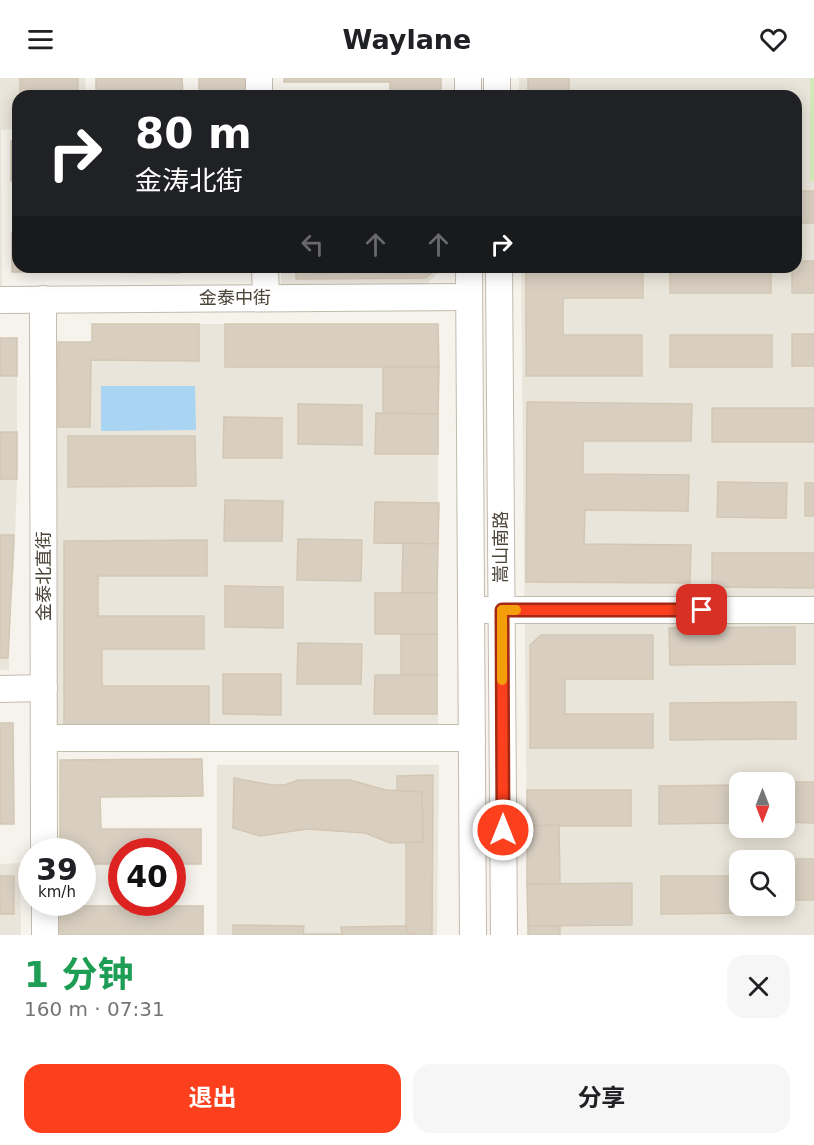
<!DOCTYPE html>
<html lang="zh">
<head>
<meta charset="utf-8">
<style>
	body { margin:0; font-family:"DejaVu Sans","Noto Sans SC",sans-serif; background:#f6f6f6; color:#202124; height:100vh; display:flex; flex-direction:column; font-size:22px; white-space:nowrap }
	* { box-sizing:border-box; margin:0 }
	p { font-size:20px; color:#757577 }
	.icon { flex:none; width:33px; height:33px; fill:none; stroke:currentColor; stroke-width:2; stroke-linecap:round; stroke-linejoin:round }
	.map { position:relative; height:857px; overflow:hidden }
	.panel { display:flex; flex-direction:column; background:#fff; flex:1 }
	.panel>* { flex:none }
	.top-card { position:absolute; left:12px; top:12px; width:790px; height:183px; border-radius:18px; box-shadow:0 3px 15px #0003; background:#202124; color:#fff; overflow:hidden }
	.needle { width:39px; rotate:180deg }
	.controls { position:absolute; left:729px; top:694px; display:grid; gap:12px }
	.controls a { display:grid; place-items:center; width:66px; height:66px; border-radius:12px; background:#fff; box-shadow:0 3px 15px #0003; font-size:30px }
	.speed { position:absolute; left:18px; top:760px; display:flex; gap:12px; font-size:30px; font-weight:700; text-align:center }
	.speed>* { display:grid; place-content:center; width:78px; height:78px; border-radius:50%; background:#fff; box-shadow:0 3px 15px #0003; line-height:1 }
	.speed small { font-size:15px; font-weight:400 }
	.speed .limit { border:9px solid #d22; background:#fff; color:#111 }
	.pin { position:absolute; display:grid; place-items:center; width:51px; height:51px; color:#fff; margin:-26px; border-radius:12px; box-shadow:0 3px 9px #0006 }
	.me { position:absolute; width:66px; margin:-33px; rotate:0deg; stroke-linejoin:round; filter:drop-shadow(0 0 4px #0008) }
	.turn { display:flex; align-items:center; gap:21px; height:126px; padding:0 24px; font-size:27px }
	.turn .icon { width:78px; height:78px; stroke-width:2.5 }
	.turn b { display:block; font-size:42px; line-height:51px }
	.lanes { display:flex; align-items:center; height:57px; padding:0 24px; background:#0003; justify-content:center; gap:30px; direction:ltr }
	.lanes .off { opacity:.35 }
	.round { display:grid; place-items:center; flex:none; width:63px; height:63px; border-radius:18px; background:#f6f6f6 }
	.overview { display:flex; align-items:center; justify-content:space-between; height:102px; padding:0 24px }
	h1 { font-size:36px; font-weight:700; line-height:45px; color:#1e9e55 }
	.cta { display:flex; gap:12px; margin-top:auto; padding:12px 24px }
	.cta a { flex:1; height:69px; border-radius:18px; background:#fc3f1d; color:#fff; font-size:24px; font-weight:700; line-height:69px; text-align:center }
	.cta a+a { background:#f6f6f6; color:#202124 }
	header { display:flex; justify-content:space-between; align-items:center; height:78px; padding:0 24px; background:#fff; font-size:27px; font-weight:700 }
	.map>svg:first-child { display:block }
	.residential { fill:#eae5da; fill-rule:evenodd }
	.green { fill:#d2eab5 }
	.water { fill:#a9d4f2 }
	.building { fill:#d8cfc1; stroke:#d3c7b4; stroke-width:1.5 }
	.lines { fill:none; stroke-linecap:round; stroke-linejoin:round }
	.minor-casing { stroke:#c2bbae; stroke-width:28 }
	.minor { stroke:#fff; stroke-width:26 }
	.route-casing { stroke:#a42913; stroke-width:15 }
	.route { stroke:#fc3f1d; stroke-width:10 }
	.slow { stroke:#f59e0b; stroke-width:10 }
	.labels { text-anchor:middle; stroke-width:6; stroke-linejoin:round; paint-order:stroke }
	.street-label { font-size:18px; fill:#4b4439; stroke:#fff }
</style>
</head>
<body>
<header><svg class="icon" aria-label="menu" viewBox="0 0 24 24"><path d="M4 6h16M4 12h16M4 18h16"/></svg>Waylane<svg class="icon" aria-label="heart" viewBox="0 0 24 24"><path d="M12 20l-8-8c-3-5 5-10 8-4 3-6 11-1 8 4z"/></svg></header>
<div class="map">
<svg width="814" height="857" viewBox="0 0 814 857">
	<rect width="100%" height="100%" fill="#f6f3ec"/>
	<g class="residential">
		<path d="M 0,0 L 85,0 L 86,18 L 18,18 L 18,51 L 1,52 L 2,208 L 0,208 Z"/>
		<path d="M 519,0 L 814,0 L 814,857 L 528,857 L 521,189 L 796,189 L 796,18 L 519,18 ZM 740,705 L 784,705 L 784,750 L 740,750 ZM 740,783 L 784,783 L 784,828 L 740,828 Z"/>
		<path d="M 281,189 L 444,189 L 427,206 L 281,208 Z"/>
		<path d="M 92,246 L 438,246 L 438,650 L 55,650 L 58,264 L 92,264 Z"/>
		<path d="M 0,260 L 17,260 L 17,401 L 14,489 L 8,553 L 9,592 L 0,592 Z"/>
		<path d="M 217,687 L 439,687 L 437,857 L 217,857 Z"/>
		<path d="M 20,785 L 21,857 L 0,857 L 0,786 Z"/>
	</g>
	<rect class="green" x="810" y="0" width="4" height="103"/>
	<path class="water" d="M 101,308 L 195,308 L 196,352 L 101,353 Z"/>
	<g class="building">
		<rect x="20" y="0" width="58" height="18"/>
		<path d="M 96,0 L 182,0 L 183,17 L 96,18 Z"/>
		<rect x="199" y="0" width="50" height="18"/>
		<path d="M 284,0 L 441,0 L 441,18 L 390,18 L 390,4 L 284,4 Z"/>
		<rect x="528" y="0" width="41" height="18"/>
		<rect x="11" y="63" width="7" height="40"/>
		<rect x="796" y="113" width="18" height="32"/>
		<path d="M 12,155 L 18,155 L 18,189 L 79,189 L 79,194 L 12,194 Z"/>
		<path d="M 796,183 L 814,183 L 814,215 L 792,215 L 792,189 L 796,189 Z"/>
		<path d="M 97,189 L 180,189 L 180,195 L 96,194 Z"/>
		<path d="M 296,189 L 438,189 L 426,200 L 296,201 Z"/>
		<path d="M 526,189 L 643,189 L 643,220 L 563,220 L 563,257 L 642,257 L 642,298 L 526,298 Z"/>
		<rect x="670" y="189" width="101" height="26"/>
		<path d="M 92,246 L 199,246 L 199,283 L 91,282 L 90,349 L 58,349 L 58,264 L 92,264 Z"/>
		<path d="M 225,246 L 438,246 L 439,289 L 225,289 Z"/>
		<rect x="792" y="256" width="22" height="32"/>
		<rect x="670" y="257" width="102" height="32"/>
		<rect x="0" y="260" width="17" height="38"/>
		<path d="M 383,289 L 439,289 L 438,336 L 383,335 Z"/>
		<path d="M 527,324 L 692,326 L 691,363 L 583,363 L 583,396 L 689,397 L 688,433 L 585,432 L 584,466 L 691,467 L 690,505 L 526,504 Z"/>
		<path d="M 298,326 L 362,327 L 362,367 L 298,366 Z"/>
		<rect x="712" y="330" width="102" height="34"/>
		<path d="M 376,335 L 438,336 L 438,376 L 375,376 Z"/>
		<path d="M 224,339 L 282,340 L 282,380 L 223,380 Z"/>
		<rect x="0" y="354" width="17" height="47"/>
		<path d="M 68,358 L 195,358 L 196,408 L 68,409 Z"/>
		<path d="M 718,404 L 787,405 L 786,440 L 717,439 Z"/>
		<rect x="805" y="405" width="9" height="33"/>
		<path d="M 225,422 L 283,423 L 282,463 L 224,463 Z"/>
		<path d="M 375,424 L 439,425 L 438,466 L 374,465 Z"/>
		<path d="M 0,457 L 14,457 L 8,580 L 0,580 Z"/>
		<path d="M 298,461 L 362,462 L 361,503 L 297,502 Z"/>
		<path d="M 207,462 L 207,498 L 98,498 L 98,538 L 204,538 L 204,571 L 102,571 L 102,608 L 209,608 L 209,651 L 64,651 L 64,463 Z"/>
		<path d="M 403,465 L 438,466 L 437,515 L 402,515 Z"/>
		<path d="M 712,475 L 814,475 L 814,510 L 712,509 Z"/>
		<path d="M 225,508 L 283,509 L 283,550 L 225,549 Z"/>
		<rect x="375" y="515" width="62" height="41"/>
		<path d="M 795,549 L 795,586 L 670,587 L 669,550 Z"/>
		<rect x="401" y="556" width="36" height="41"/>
		<path d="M 541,557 L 653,557 L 653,601 L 565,601 L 565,636 L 653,636 L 653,670 L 530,670 L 530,567 Z"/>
		<path d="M 298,565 L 362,566 L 361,606 L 297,606 Z"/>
		<path d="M 223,596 L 281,596 L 281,637 L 223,636 Z"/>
		<path d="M 375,597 L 437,597 L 437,636 L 374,636 Z"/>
		<path d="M 796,624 L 796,661 L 670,662 L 670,625 Z"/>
		<path d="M 0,645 L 13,645 L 14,746 L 0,746 Z"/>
		<path d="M 202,681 L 203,718 L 100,719 L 101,751 L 201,751 L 201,786 L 172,786 L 172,774 L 122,774 L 122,786 L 82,786 L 82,774 L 60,774 L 60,682 Z"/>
		<path d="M 433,697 L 432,857 L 413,857 L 413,855 L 407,855 L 406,848 L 406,764 L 423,764 L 422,714 L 397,713 L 397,698 Z"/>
		<path d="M 234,700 L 272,707 L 285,707 L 298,702 L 350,702 L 386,712 L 422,714 L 423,764 L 390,765 L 365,755 L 307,751 L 260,758 L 233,750 Z"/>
		<path d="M 775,704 L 814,704 L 814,745 L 784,744 L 784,705 Z"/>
		<path d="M 740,707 L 740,745 L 659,746 L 659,708 Z"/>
		<rect x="527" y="712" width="104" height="36"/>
		<path d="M 559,747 L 560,806 L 527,806 L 527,748 Z"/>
		<path d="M 772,781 L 814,781 L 814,822 L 784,822 L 784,783 L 772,783 Z"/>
		<rect x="0" y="798" width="14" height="38"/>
		<path d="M 661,798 L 740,798 L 740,828 L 756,828 L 756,835 L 661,836 Z"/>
		<path d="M 632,805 L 632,847 L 528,848 L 527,806 Z"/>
		<rect x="60" y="828" width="143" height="29"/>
		<path d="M 233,847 L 304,848 L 303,856 L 342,856 L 341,849 L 406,848 L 407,855 L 413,855 L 413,857 L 233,857 Z"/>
		<rect x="528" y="848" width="32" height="9"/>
	</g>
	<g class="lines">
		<g class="minor-casing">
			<g id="minor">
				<path d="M 259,0 L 259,18"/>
				<path d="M 468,0 L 468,18"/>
				<path d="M 497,0 L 497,18"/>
				<path d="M 265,189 L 266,220"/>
				<path d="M 469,189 L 473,857"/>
				<path d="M 499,189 L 504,857"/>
				<path d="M 43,221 L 44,774"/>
				<path d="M 0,222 L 469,219"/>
				<path d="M 484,532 L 814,532"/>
				<path d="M 0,611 L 44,610"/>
				<path d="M 44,660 L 472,660"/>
				<path d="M 45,825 L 45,857"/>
			</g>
		</g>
		<use href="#minor" class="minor"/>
	</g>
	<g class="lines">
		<g class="route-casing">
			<path id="route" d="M 503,752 L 502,532 L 702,532"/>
		</g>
		<use href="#route" class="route"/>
		<path class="slow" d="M 502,602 L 502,532 L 516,532"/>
	</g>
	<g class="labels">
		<g class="street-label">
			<text x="235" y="226">金泰中街</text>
			<text transform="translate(501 469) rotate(-90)" y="6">嵩山南路</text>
			<text transform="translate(44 498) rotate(-90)" y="6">金泰北直街</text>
		</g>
	</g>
</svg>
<div class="controls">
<a><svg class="needle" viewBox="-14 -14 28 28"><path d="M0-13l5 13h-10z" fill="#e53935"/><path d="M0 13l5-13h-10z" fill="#757577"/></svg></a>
<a><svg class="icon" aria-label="search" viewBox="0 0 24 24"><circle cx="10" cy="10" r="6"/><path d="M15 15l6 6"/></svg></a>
</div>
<div class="speed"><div>39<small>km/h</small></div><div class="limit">40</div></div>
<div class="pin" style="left:702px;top:532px;background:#d93025"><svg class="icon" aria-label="arrive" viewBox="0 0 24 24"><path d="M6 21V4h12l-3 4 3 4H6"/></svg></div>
<svg class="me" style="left:503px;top:752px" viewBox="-20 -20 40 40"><circle r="17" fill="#fc3f1d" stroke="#fff" stroke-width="3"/><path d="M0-11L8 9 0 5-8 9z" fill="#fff"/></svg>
<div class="top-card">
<div class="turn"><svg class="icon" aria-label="right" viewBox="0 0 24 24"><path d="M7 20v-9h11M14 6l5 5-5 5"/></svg><div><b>80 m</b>金涛北街</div></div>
<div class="lanes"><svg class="icon off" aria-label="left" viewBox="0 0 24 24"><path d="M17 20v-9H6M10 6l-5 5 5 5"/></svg><svg class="icon off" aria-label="ahead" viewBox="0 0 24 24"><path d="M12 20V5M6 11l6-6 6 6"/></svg><svg class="icon off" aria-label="ahead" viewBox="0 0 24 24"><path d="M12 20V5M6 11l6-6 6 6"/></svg><svg class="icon" aria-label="right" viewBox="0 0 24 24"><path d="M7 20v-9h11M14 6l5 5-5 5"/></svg></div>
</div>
</div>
<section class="panel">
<div class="overview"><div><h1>1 分钟</h1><p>160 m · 07:31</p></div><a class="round"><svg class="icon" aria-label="close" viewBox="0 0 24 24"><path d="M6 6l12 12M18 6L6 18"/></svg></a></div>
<div class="cta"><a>退出</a><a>分享</a></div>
</section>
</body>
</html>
